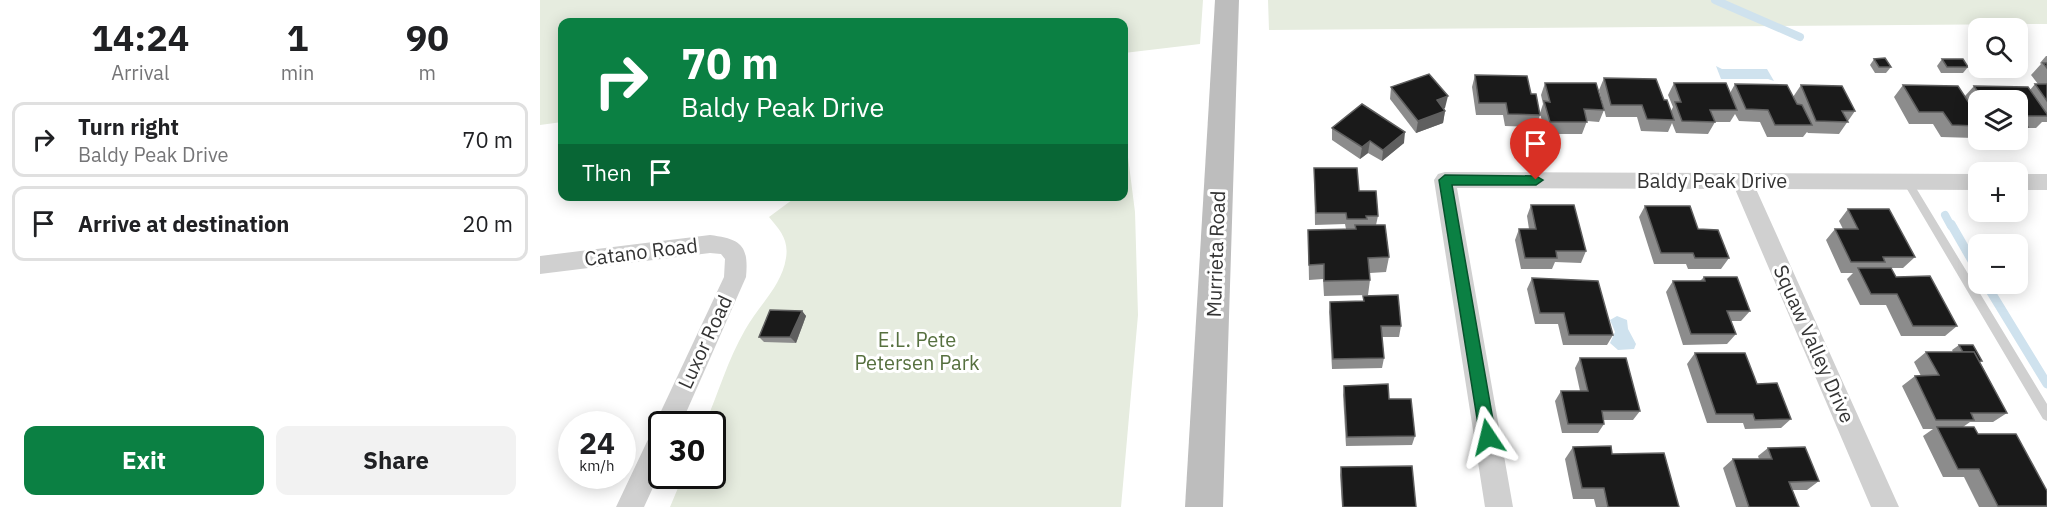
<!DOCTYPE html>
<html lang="en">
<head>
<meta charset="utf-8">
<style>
	body { margin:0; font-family:"IBM Plex Sans",sans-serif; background:#f2f2f2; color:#202124; height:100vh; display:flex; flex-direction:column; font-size:22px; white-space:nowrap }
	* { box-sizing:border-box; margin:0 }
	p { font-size:20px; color:#757577 }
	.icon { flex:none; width:33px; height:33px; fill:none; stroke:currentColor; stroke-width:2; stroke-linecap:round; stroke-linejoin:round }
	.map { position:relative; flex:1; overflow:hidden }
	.side { display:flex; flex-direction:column; background:#fff; width:540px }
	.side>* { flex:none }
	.guide { position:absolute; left:18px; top:18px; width:570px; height:183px; border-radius:12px; box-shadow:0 3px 15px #0003; background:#0b8043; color:#fff; overflow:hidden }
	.controls { position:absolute; left:1428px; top:18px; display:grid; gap:12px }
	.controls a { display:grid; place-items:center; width:60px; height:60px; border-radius:12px; background:#fff; box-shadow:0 3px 15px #0003; font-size:30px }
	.speed { position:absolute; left:18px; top:411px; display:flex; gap:12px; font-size:30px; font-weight:700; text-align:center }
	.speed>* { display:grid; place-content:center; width:78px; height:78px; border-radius:50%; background:#fff; box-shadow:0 3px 15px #0003; line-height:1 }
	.speed small { font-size:15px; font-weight:400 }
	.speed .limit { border:3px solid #111; border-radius:9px; background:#fff; color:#111 }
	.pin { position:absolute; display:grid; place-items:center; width:51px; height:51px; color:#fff; margin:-62px -26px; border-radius:50% 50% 50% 0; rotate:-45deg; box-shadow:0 0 6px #0007 }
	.pin .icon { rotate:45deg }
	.me { position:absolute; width:66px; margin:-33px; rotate:350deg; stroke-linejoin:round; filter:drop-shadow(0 0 4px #0008) }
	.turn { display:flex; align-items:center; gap:21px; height:126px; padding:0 24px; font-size:27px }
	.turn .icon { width:78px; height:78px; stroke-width:2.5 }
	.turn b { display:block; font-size:42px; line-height:51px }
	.then { display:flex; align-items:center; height:57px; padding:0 24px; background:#0003; gap:12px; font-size:22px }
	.eta { display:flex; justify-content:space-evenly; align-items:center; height:102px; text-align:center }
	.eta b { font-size:36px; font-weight:800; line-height:42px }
	.cta { display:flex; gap:12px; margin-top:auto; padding:12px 24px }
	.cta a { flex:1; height:69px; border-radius:12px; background:#0b8043; color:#fff; font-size:24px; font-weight:800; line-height:69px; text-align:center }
	.cta a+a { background:#f2f2f2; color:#202124 }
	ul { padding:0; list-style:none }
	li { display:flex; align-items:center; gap:18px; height:75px; margin:0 12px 9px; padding:0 12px; border:3px solid #e0e0e0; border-radius:12px }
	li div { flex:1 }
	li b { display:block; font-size:22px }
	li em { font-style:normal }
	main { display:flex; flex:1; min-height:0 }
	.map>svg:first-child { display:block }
	.green { fill:#e6ecdf }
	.water { fill:#cfe2ee }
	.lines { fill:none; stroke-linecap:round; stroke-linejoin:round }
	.stream-far1 { stroke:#cfe2ee; stroke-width:8 }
	.stream { stroke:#cfe2ee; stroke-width:9 }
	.service { fill:#d0d0d0; fill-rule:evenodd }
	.minor { fill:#d0d0d0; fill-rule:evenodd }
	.secondary { fill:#bdbdbd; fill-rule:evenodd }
	.wall { fill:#8c8c8c }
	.shaded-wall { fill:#5f5f5f }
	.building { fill:#1a1a1a; stroke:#5f5f5f; stroke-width:1.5 }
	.route { fill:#0b8043; stroke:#07532c; stroke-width:1.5 }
	.labels { text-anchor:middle; stroke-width:6; stroke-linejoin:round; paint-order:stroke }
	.street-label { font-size:20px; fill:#333; stroke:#fff }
	.park-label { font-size:20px; fill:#56703f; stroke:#fff }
</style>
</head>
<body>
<main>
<section class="side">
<div class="eta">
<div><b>14:24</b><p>Arrival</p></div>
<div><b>1</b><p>min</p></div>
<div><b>90</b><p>m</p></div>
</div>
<ul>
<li><svg class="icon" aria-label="right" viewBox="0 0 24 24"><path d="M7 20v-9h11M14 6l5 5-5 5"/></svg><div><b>Turn right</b><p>Baldy Peak Drive</p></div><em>70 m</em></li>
<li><svg class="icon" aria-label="arrive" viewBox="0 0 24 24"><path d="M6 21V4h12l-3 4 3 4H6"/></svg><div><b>Arrive at destination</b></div><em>20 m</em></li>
</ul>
<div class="cta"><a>Exit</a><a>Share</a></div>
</section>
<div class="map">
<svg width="1507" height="507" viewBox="0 0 1507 507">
	<rect width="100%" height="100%" fill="#fff"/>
	<g class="green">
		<path d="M 0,0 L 663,0 L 660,44 L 584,53 L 584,22 L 22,22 L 22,122 L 0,125 Z"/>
		<path d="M 728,0 L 1507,0 L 1507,24 L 729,30 Z"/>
		<path d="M 584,126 L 595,212 L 598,315 L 581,507 L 130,507 L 143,476 L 172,476 L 172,424 L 165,424 C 178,394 188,359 205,330 C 218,306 242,286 246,258 C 249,240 240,230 229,217 L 256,197 L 584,196 Z"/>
	</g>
	<g class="water">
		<path d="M 1176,66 L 1182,69 L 1227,69 L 1234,81 L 1228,79 L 1181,79 Z"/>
		<path d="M 1077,316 L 1087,320 L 1088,329 L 1096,344 L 1094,349 L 1078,350 L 1070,343 L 1075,332 L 1070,320 Z"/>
	</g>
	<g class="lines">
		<g class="stream-far1">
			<path d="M 1175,0 L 1260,37"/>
			<path d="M 1405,215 L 1411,226"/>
		</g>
		<g class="stream">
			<path d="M 1411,224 L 1438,271"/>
			<path d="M 1446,284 L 1507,384"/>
		</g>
		<path class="service" d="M 1367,177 L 1370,178 L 1507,404 L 1507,421 L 1503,419 L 1364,184 L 1362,181 Z"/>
		<g class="minor">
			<path d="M 905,172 L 1438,174 L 1438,190 L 1216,189 L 1359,507 L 1331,507 L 1195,189 L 917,188 L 973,507 L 945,507 L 894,180 L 898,174 Z"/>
			<rect x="1478" y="174" width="29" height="16"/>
			<path d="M 170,235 C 201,239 209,245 206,277 L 141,424 L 122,424 L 122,468 L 104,507 L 76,507 L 113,429 L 117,428 L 115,424 L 184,277 L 185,259 L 181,254 L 170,253 L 0,274 L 0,256 Z"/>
		</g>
		<path class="secondary" d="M 675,0 L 699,0 L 683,507 L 645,507 Z"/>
	</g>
	<g class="wall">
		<path d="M 1506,56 L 1507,56 L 1507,122 L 1502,122 L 1496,128 L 1488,128 L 1478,138 L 1478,100 L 1438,100 L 1438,134 L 1435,138 L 1401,137 L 1393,124 L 1369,124 L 1354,97 L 1363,85 L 1425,96 L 1434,86 L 1490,90 L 1495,84 L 1498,84 L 1491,75 L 1501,64 L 1500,63 Z"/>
		<path d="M 1334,59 L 1351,67 L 1346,73 L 1335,73 L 1330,65 Z"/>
		<path d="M 1402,59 L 1428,67 L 1423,73 L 1401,73 L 1397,66 Z"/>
		<path d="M 935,75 L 991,94 L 1000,115 L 996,127 L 965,126 L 963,115 L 936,115 L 932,87 Z"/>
		<path d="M 1064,78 L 1124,100 L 1131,111 L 1133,107 L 1128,95 L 1134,83 L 1190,93 L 1195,84 L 1253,97 L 1261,85 L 1315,111 L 1299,134 L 1268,133 L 1267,132 L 1263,137 L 1227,137 L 1220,122 L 1199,121 L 1195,114 L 1190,122 L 1175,122 L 1168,134 L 1136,133 L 1132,123 L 1128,132 L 1101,131 L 1097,117 L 1066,117 L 1059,90 Z"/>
		<path d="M 1005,83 L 1064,110 L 1059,122 L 1047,121 L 1042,134 L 1005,134 L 1000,113 L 1003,104 L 1001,95 Z"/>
		<path d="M 851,87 L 905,108 L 904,109 L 905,111 L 903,123 L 876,133 L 850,99 Z"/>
		<path d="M 792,128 L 864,143 L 842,161 L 828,153 L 820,159 L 792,140 Z"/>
		<path d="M 774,168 L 819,191 L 838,216 L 836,225 L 849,257 L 846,272 L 830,273 L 830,280 L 828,295 L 784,296 L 783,279 L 769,280 L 768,230 L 806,229 L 805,224 L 775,225 Z"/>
		<path d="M 991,205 L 1046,251 L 1041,263 L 1015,262 L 1012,269 L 981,269 L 975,240 L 979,229 L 989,229 L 987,216 Z"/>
		<path d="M 1105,206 L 1158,229 L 1189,258 L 1181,269 L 1148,269 L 1146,264 L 1114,264 L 1099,217 Z"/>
		<path d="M 1308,209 L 1375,257 L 1363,268 L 1351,268 L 1356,277 L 1417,326 L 1405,336 L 1361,336 L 1346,305 L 1320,305 L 1307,279 L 1313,273 L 1301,273 L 1286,240 L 1295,229 L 1303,229 L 1299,221 Z"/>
		<path d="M 1164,277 L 1210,311 L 1201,321 L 1191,321 L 1196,334 L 1187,344 L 1143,345 L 1126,292 L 1133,281 L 1160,281 Z"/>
		<path d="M 992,278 L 1073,335 L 1067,345 L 1023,345 L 1018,324 L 995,324 L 987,289 Z"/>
		<path d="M 823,296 L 861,326 L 859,337 L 842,337 L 844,358 L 842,368 L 792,369 L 789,312 L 790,302 L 823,301 Z"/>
		<path d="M 262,311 L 266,316 L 256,343 L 224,342 L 219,337 Z"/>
		<path d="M 1419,345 L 1442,361 L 1440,362 L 1467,413 L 1453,422 L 1430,422 L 1423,427 L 1438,434 L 1507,491 L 1507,507 L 1439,507 L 1424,477 L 1403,477 L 1383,436 L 1393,429 L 1383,429 L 1362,386 L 1375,376 L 1381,376 L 1374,362 L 1386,352 L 1413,352 L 1412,350 Z"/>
		<path d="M 1155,353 L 1217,384 L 1251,419 L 1241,428 L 1205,429 L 1203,423 L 1167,423 L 1147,364 Z"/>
		<path d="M 1040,358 L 1100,411 L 1093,420 L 1064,420 L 1064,424 L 1058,433 L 1022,433 L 1015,401 L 1021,391 L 1040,391 L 1035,368 Z"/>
		<path d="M 804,386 L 849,399 L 875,436 L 872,445 L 806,446 L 803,395 Z"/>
		<path d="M 1033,447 L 1072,454 L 1139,507 L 1056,507 L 1054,499 L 1033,499 L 1025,459 Z"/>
		<path d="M 1228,448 L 1279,481 L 1267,490 L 1252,490 L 1259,507 L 1196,507 L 1183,468 L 1193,459 L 1219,459 L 1218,456 Z"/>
		<path d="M 801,467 L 876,507 L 802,507 L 800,475 Z"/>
	</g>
	<g class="shaded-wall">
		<path d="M 908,96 L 905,108 L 894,112 L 897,100 Z"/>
		<path d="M 905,111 L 903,123 L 876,133 L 878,121 Z"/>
		<path d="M 865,132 L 864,143 L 842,161 L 843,150 Z"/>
		<path d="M 830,141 L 828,153 L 820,159 L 822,147 Z"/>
		<path d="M 262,311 L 266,316 L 256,343 L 250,337 Z"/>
	</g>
	<g class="building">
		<path d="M 1345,58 L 1351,67 L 1339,67 L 1334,59 Z"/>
		<path d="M 1402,59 L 1423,59 L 1428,67 L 1407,67 Z"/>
		<path d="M 1503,63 L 1507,63 L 1507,68 Z"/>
		<path d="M 889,74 L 908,96 L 897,100 L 905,111 L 878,121 L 851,87 Z"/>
		<path d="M 935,75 L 987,76 L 991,94 L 996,94 L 1000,115 L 968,114 L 966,103 L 939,103 Z"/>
		<path d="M 1064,78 L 1116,79 L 1124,100 L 1127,100 L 1134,120 L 1107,119 L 1102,105 L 1071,105 Z"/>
		<path d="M 1005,83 L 1056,83 L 1064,110 L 1044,109 L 1047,122 L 1010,122 L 1004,101 L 1010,102 Z"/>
		<path d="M 1134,83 L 1186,83 L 1197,110 L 1170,110 L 1175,122 L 1142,121 L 1135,102 L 1141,102 Z"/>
		<path d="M 1195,84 L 1247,85 L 1257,104 L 1262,105 L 1272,125 L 1235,125 L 1228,110 L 1206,109 Z"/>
		<path d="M 1495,84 L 1507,84 L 1507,101 Z"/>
		<path d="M 1261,85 L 1302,86 L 1315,111 L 1302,111 L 1308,122 L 1276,121 Z"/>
		<path d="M 1363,85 L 1418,86 L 1431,106 L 1434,106 L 1438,113 L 1438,126 L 1412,125 L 1403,112 L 1379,112 Z"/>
		<path d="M 1434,86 L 1488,87 L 1507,114 L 1507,116 L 1481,116 L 1488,127 L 1478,127 L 1478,100 L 1443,100 Z"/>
		<path d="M 822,104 L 865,132 L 843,150 L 830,141 L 822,147 L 792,128 Z"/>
		<path d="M 774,168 L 817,168 L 819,191 L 836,191 L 838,216 L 826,216 L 827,219 L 807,219 L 806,213 L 776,213 Z"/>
		<path d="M 991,205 L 1034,205 L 1046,251 L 1016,251 L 1017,258 L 985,258 L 979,229 L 996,229 Z"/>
		<path d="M 1105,206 L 1150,206 L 1158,229 L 1178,230 L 1189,258 L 1155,258 L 1153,253 L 1121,253 Z"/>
		<path d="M 1308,209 L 1349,209 L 1375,257 L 1343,257 L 1345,262 L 1311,262 L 1295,229 L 1318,229 Z"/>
		<path d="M 815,225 L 845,225 L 849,257 L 828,258 L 830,280 L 784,281 L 784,264 L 769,265 L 768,230 L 816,229 Z"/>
		<path d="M 1318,268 L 1351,268 L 1356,277 L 1390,276 L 1417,326 L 1373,326 L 1357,294 L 1331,294 Z"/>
		<path d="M 1164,277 L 1197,277 L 1210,311 L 1187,311 L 1196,334 L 1151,334 L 1133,281 L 1165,281 Z"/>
		<path d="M 992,278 L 1058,281 L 1073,335 L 1029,335 L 1024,313 L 1000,313 Z"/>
		<path d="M 858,295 L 861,326 L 841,326 L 844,358 L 793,359 L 790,302 L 824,301 L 823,296 Z"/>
		<path d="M 230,310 L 262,311 L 250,337 L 219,337 Z"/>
		<path d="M 1419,345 L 1433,345 L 1442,361 L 1439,361 L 1434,352 L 1423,352 Z"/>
		<path d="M 1386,352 L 1434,352 L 1467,413 L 1431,413 L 1434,420 L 1396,420 L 1375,376 L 1399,375 Z"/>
		<path d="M 1155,353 L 1205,353 L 1217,384 L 1237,383 L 1251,419 L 1215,420 L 1213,414 L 1176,414 Z"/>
		<path d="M 1040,358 L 1086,358 L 1100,411 L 1062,411 L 1064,424 L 1028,424 L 1021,391 L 1048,391 Z"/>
		<path d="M 848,384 L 849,399 L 871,399 L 875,436 L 807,437 L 804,386 Z"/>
		<path d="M 1397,427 L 1434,427 L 1438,434 L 1476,434 L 1507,491 L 1507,506 L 1458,506 L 1439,469 L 1418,469 Z"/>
		<path d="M 1071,446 L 1072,454 L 1124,453 L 1139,507 L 1068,507 L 1064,488 L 1042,488 L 1033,447 Z"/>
		<path d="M 1265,447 L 1279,481 L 1249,482 L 1259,507 L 1209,507 L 1193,459 L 1232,459 L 1228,448 Z"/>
		<path d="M 872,466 L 876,507 L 803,507 L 801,467 Z"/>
	</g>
	<path class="route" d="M 905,175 L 996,176 L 1003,180 L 996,185 L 912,185 L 956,437 L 953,442 L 948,444 L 942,442 L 940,437 L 899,180 Z"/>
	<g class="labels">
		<g class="street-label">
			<text x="1172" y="188">Baldy Peak Drive</text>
			<text transform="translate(101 252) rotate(-7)" y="7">Catano Road</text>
			<text transform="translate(676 254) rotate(-88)" y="7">Murrieta Road</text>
			<text transform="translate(165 342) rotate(-65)" y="7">Luxor Road</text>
			<text transform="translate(1274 344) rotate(66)" y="7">Squaw Valley Drive</text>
		</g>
		<g class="park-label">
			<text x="377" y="347">E.L. Pete<tspan x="377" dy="23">Petersen Park</tspan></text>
		</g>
	</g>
</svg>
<div class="controls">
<a><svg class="icon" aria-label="search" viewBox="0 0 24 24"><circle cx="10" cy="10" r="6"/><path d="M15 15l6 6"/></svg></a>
<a><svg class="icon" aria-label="layers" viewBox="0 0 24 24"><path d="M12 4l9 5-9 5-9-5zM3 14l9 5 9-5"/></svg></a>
<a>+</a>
<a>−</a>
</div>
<div class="speed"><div>24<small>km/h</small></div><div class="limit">30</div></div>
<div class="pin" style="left:996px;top:180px;background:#d93025"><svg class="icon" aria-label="arrive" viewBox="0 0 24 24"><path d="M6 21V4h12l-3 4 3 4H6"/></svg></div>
<svg class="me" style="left:948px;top:437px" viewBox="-20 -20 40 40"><path d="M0-17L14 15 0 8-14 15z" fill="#0b8043" stroke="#fff" stroke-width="4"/></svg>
<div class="guide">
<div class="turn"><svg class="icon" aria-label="right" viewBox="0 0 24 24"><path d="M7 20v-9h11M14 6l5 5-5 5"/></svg><div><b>70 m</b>Baldy Peak Drive</div></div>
<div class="then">Then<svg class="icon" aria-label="arrive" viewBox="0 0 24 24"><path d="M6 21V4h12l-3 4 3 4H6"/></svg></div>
</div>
</div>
</main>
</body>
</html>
